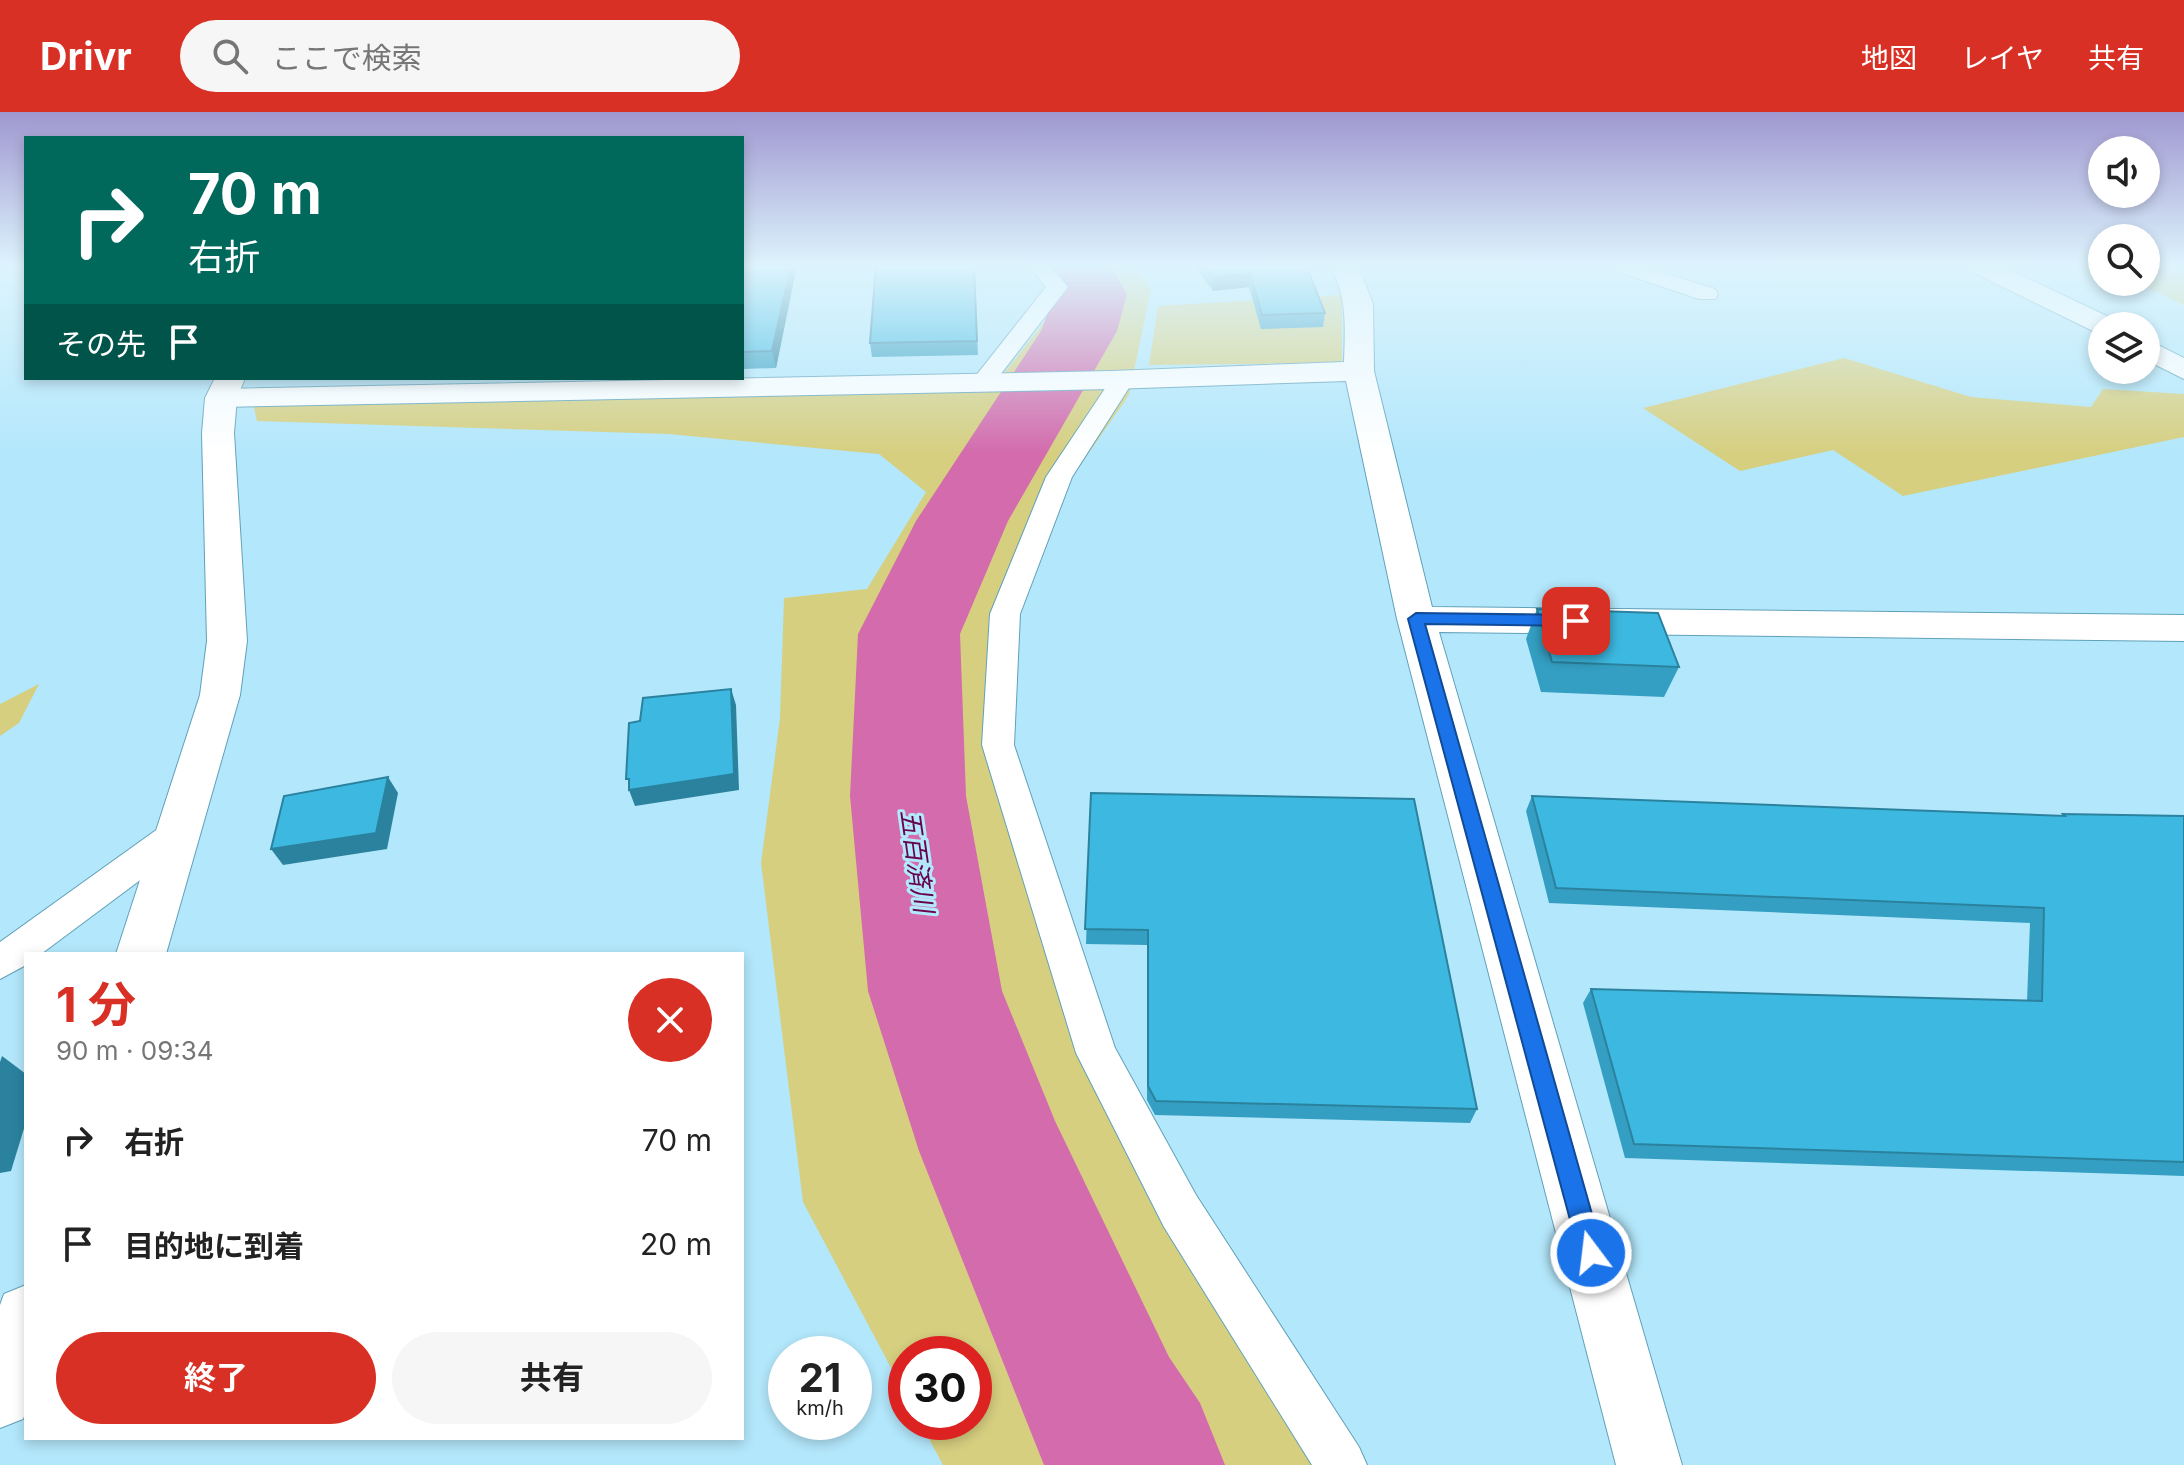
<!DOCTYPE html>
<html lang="ja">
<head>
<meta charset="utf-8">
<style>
	body { margin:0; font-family:Inter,"Noto Sans JP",sans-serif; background:#f6f6f6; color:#222; height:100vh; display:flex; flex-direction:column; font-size:30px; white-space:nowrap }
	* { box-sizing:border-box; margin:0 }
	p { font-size:26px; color:#767676 }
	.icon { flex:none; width:44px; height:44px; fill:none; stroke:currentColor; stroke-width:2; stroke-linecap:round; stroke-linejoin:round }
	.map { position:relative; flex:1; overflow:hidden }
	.side { position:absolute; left:24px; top:840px; width:720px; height:488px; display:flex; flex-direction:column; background:#fff; border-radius:0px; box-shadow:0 4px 12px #0003 }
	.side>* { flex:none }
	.hud { position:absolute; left:24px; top:24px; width:720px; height:244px; border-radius:0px; box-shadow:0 4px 12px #0003; background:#00695c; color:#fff; overflow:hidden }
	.buttons { position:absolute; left:2088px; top:24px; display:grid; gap:16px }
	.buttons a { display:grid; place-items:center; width:72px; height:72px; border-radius:50%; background:#fff; box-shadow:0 4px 12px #0003; font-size:40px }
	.speed { position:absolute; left:768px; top:1224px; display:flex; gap:16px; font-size:40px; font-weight:700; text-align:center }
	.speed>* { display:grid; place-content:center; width:104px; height:104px; border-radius:50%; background:#fff; box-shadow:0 4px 12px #0003; line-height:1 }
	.speed small { font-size:20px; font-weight:400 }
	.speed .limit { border:12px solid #d22; background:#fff; color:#111 }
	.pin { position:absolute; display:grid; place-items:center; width:68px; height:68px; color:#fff; margin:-34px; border-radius:16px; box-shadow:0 4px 12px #0006 }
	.me { position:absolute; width:88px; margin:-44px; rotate:345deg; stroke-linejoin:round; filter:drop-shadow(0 0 6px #0008) }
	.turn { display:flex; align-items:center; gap:28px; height:168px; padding:0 32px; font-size:36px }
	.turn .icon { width:104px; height:104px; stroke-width:2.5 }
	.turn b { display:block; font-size:56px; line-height:68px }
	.then { display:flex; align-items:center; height:76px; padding:0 32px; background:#0003; gap:16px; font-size:30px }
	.round { display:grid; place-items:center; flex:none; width:84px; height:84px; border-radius:42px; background:#f6f6f6 }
	.headline { display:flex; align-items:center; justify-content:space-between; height:136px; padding:0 32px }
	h1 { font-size:48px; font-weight:700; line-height:60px; color:#d93025 }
	.cta { display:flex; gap:16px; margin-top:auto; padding:16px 32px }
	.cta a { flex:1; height:92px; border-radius:48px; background:#d93025; color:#fff; font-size:32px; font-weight:700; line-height:92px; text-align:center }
	.cta a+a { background:#f6f6f6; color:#222 }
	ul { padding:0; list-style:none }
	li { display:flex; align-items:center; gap:24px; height:104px; padding:0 32px }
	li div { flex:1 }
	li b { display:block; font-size:30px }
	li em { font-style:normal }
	header { display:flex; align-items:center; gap:48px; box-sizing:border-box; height:112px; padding:0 40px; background:#d93025; color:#fff }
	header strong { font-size:38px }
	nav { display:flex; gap:44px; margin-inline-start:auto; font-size:28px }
	.search { width:560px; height:72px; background:#f6f6f6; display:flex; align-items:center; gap:20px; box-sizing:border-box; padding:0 28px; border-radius:44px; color:#767676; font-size:30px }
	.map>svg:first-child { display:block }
	.green { fill:#d6cf80 }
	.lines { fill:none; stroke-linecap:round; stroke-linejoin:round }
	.river { fill:#d36bac; fill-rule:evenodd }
	.service-casing { stroke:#60a1b9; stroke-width:2 }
	.minor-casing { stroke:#60a1b9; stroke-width:2 }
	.tertiary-casing { stroke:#60a1b9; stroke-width:2 }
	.service { fill:#fff; fill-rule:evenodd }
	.minor { fill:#fff; fill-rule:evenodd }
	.tertiary { fill:#fff; fill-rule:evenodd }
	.wall { fill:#349fc2 }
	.shaded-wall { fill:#2b829e }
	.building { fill:#3db9e1; stroke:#2b829e; stroke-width:2 }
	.route { fill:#1a73e8; stroke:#114b97; stroke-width:2 }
	.labels { text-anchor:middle; stroke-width:6; stroke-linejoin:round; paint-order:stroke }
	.water-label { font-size:26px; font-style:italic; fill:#67044c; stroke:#b3e7fb }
</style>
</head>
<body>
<header>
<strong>Drivr</strong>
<div class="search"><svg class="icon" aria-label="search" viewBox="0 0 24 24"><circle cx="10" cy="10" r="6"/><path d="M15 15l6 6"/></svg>ここで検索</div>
<nav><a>地図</a><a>レイヤ</a><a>共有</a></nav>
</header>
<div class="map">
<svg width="2184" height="1353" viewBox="0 0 2184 1353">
	<rect width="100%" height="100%" fill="#b3e7fb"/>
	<g class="green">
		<path d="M 1043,153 L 1131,153 L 1151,177 L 1129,283 L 1013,450 L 996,558 L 1056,860 L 1341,1353 L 943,1353 L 920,1310 L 974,1310 L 974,1242 L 906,1242 L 906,1284 L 803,1090 L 761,751 L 780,606 L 784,486 L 867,477 L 926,380 L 879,342 L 668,322 L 257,309 L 253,291 L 989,280 L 1060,190 Z"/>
		<path d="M 2146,153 L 2176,153 L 2184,157 L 2184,193 L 2136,170 L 2146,170 Z"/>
		<path d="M 1342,183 L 1342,251 L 1149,253 L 1158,194 Z"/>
		<path d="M 1844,246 L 1971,285 L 2091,295 L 2103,277 L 2184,282 L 2184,325 L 1903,384 L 1833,338 L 1740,359 L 1643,296 Z"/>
		<path d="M 39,572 L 19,611 L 0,624 L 0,592 Z"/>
	</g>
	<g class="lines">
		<path class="river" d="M 1040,153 L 1110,153 L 1127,182 L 1117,219 L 1008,409 L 960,522 L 966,684 L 1002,879 L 1055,1009 L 1169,1245 L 1200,1291 L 1225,1353 L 1044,1353 L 919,1039 L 868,879 L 850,684 L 858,522 L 916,409 L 1041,219 L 1055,182 Z"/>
		<g class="service-casing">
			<g id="service">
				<path d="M 1028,153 L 1049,153 L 1068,175 L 990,276 L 974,276 L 970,271 L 974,266 L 1046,175 Z"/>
				<path d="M 1607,153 L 1638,153 L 1715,177 L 1718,182 L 1715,187 L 1699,187 L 1610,157 Z"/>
				<path d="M 1122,261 L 1130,263 L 1134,268 L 1072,365 L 1020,502 L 1014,633 L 1115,936 L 1196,1083 L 1359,1335 L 1367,1353 L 1312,1353 L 1164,1115 L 1076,941 L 982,633 L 990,502 L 1046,365 L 1114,263 Z"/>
				<path d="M 178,708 L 190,711 L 196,721 L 190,731 L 41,842 L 26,842 L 26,853 L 0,867 L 0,830 L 166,711 Z"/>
			</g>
		</g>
		<g class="minor-casing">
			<g id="minor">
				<path d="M 1329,153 L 1358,153 L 1373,192 L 1374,259 L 1432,495 L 2184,503 L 2184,529 L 1439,520 L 1682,1353 L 1616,1353 L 1397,507 L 1346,269 L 1111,277 L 221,295 L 210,293 L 205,286 L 210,279 L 221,277 L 1111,259 L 1344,250 C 1345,216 1348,183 1329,153 Z"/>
				<path d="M 1966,153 L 2000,153 L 2115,208 L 2119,214 L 2102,214 L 2102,222 L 2095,220 L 1970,159 Z"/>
				<path d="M 2146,227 L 2184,246 L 2184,267 L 2146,248 Z"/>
			</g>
		</g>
		<g class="tertiary-casing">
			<g id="tertiary">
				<path d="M 215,266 L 245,266 L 237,286 L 234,321 L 247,529 L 240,583 L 166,842 L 116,842 L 200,583 L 207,529 L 202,321 L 205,286 Z"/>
				<path d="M 26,1173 L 26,1299 L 23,1307 L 0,1316 L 0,1193 L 4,1182 Z"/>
			</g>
		</g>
		<use href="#service" class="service"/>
		<use href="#minor" class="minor"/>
		<use href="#tertiary" class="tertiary"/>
	</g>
	<g class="wall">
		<path d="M 742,153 L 797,153 L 776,256 L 742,257 Z"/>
		<path d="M 974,153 L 978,243 L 872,245 L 870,231 Z"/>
		<path d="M 1194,153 L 1306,153 L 1325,201 L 1323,215 L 1261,217 L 1249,175 L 1213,179 Z"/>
		<path d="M 1537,497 L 1679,555 L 1664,585 L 1541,580 L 1526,527 Z"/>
		<path d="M 1091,681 L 1477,997 L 1470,1011 L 1155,1003 L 1147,988 L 1147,833 L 1086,832 Z"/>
		<path d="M 1532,684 L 2061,704 L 2063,702 L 2184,704 L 2184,1064 L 1625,1046 L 1583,891 L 1591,877 L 2027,889 L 2030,811 L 1549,791 L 1526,699 Z"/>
	</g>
	<g class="shaded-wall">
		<path d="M 791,153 L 797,153 L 776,256 L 772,239 Z"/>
		<path d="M 1250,161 L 1249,175 L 1213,179 L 1214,165 Z"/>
		<path d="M 731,577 L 736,593 L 739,678 L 635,694 L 629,678 Z"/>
		<path d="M 388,665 L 398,681 L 387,737 L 283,753 L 271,737 Z"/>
		<path d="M 2,944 L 26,962 L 26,1010 L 11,1059 L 0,1061 L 0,950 Z"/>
	</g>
	<g class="building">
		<path d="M 742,153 L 791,153 L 772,239 L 742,240 Z"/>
		<path d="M 876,153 L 974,153 L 977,229 L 870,231 Z"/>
		<path d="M 1205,153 L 1306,153 L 1325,201 L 1262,203 L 1250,161 L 1214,165 Z"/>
		<path d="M 1537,497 L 1658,501 L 1679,555 L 1552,550 Z"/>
		<path d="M 731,577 L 734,662 L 629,678 L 629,667 L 626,667 L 629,611 L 640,609 L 643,586 Z"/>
		<path d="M 388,665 L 376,721 L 271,737 L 284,684 Z"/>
		<path d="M 1091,681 L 1414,687 L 1477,997 L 1156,989 L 1148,974 L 1148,818 L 1085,817 Z"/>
		<path d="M 1532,684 L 2065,704 L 2063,702 L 2184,704 L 2184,1050 L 1634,1032 L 1591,877 L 2042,889 L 2044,796 L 1556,776 Z"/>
	</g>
	<linearGradient id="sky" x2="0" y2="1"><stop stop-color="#9f97d0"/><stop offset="0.45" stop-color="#ddf4fd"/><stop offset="1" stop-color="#ddf4fd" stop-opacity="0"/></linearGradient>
	<rect width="2184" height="342" fill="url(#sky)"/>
	<path class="route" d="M 1416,501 L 1576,503 L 1584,509 L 1576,514 L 1425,512 L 1603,1141 L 1599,1150 L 1591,1154 L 1582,1150 L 1579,1141 L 1408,507 Z"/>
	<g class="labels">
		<g class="water-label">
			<text transform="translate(917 749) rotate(82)" y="9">五百済川</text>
		</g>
	</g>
</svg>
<div class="buttons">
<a><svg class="icon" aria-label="sound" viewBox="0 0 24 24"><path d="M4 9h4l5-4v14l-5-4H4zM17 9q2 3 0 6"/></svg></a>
<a><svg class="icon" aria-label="search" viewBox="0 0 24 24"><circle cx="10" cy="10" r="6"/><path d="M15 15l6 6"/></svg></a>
<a><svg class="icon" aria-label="layers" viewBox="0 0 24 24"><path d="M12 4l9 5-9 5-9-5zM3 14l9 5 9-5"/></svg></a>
</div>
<div class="speed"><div>21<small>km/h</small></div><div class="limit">30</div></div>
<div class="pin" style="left:1576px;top:509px;background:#d93025"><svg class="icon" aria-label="arrive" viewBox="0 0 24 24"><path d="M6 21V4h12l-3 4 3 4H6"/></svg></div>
<svg class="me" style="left:1591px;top:1141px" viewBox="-20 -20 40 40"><circle r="17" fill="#1a73e8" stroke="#fff" stroke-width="3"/><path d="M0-11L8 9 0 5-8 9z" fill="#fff"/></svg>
<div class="hud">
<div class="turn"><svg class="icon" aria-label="right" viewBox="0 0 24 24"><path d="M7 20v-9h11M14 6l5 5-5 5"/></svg><div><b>70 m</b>右折</div></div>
<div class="then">その先<svg class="icon" aria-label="arrive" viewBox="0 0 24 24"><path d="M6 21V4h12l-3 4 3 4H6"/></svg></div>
</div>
<section class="side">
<div class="headline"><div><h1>1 分</h1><p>90 m · 09:34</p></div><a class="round" style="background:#d93025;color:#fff"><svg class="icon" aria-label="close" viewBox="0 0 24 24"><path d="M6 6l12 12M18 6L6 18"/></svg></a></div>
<ul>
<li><svg class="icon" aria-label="right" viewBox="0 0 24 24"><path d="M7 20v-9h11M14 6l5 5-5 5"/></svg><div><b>右折</b></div><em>70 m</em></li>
<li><svg class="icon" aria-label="arrive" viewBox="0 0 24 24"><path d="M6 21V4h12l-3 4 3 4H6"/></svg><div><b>目的地に到着</b></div><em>20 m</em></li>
</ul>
<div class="cta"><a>終了</a><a>共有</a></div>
</section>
</div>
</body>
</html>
